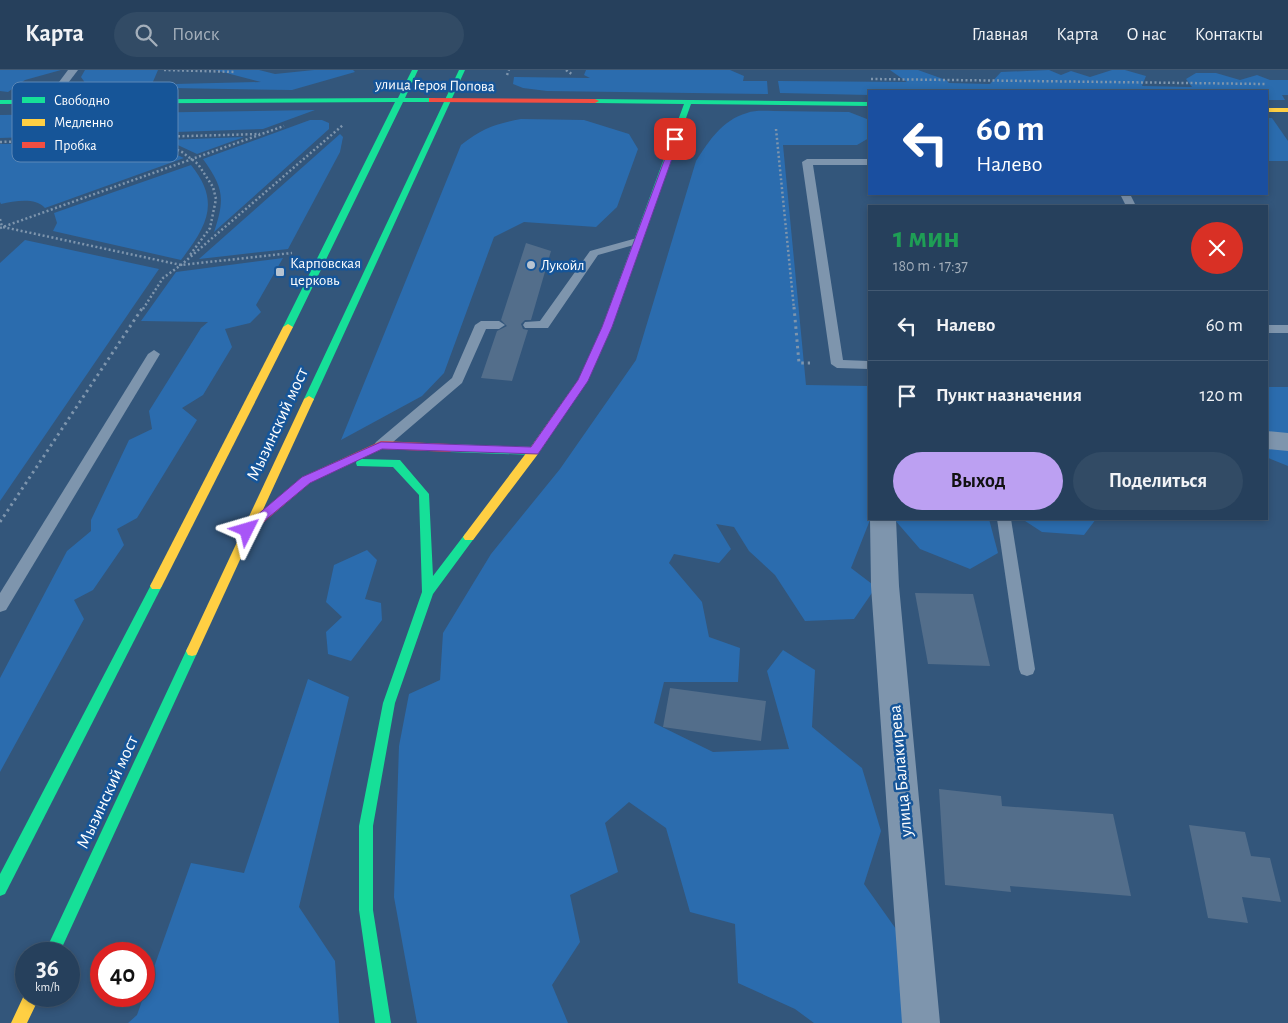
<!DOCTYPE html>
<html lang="ru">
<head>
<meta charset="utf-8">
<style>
	body { margin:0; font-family:"Alegreya Sans",sans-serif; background:#324b65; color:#f1f3f6; height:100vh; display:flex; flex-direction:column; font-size:19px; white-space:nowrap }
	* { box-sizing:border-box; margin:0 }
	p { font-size:16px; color:#a4afbb }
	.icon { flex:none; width:28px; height:28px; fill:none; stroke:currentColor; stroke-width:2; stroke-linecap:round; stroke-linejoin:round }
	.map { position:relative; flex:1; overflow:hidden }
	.panel { position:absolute; left:868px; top:135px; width:400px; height:315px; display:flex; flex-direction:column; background:#26405c; border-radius:0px; box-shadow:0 2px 8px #0003,0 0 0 1px #425972 }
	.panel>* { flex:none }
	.banner { position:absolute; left:868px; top:20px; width:400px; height:105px; border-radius:0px; box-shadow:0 2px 8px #0003,0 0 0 1px #425972; background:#1a4fa0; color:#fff; overflow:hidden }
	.speed { position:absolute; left:15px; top:872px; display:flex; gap:10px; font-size:25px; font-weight:700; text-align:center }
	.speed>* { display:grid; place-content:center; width:65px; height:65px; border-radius:50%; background:#26405c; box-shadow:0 2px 8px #0003,0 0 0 1px #425972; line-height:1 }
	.speed small { font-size:12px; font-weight:400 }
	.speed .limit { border:8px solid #d22; background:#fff; color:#111 }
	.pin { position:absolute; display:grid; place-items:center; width:42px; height:42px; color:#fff; margin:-21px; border-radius:10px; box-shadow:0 2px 8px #0006 }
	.me { position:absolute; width:55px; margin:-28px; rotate:50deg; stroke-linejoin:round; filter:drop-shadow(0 0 4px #0008) }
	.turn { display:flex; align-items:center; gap:18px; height:105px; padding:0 25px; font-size:22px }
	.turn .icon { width:65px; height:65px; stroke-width:2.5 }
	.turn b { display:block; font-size:35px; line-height:42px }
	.round { display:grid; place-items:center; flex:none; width:52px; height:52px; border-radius:26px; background:#324b65 }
	.head { display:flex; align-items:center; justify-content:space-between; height:85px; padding:0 25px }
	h1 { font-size:30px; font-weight:700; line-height:38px; color:#1e9e55 }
	.action { display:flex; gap:10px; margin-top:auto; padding:10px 25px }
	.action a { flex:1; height:58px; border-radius:30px; background:#bca0f2; color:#111; font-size:20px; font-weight:700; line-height:58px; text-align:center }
	.action a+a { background:#324b65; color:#f1f3f6 }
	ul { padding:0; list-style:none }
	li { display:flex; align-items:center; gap:15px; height:70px; padding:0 25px; border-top:1px solid #425972 }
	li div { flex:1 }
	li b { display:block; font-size:19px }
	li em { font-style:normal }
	header { display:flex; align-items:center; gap:30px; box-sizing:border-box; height:70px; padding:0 25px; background:#26405c; border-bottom:1px solid #425972 }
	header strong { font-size:24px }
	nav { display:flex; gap:28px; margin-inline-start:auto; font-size:18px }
	.search { width:350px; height:45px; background:#324b65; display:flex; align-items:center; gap:12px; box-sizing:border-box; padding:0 18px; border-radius:28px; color:#a4afbb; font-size:19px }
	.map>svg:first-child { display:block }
	.green { fill:#2b6cae }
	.building { fill:#536e8b }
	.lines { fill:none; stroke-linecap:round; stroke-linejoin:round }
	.path-far1 { stroke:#7e95ad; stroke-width:2.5; stroke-dasharray:2 2.5; stroke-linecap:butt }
	.path { stroke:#7e95ad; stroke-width:3; stroke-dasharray:2.5 4; stroke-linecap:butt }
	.lane { fill:#7e95ad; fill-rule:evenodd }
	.street { fill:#7e95ad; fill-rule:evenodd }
	.fast { fill:#16e098; fill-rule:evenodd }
	.slow { fill:#ffcf43; fill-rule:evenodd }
	.jam { fill:#f24e42; fill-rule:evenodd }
	.route { fill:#a855f7; stroke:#6d37a1 }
	.poi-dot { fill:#b8c4d1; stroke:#165598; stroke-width:2 }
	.labels { text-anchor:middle; stroke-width:5; stroke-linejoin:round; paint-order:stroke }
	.far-street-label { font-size:15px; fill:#fff; stroke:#165598 }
	.far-poi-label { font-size:15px; fill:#fff; stroke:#165598; text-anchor:start }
	.street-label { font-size:18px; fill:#fff; stroke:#165598 }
	.key { fill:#165598; stroke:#5c88b7; stroke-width:1 }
	.key-label { font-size:14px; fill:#fff }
</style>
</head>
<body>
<header>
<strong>Карта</strong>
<div class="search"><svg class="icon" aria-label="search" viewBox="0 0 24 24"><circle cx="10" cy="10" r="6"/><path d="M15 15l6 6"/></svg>Поиск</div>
<nav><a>Главная</a><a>Карта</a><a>О нас</a><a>Контакты</a></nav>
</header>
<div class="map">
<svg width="1288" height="953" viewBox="0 0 1288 953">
	<rect width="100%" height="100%" fill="#33567b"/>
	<g class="green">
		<path d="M 0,0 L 61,0 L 25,10 L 8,22 L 0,21 Z"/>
		<path d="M 85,0 L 158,0 L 152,14 L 127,23 L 103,15 L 88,17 L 81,7 Z"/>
		<path d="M 215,0 L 259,0 L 275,4 L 314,0 L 353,0 L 355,2 L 292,20 L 170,18 L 174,14 L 261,12 Z"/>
		<path d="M 586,0 L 730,0 L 744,6 L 743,11 L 767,11 L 768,24 L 547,21 L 523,18 L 513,14 L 514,7 L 590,8 L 584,5 Z"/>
		<path d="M 890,0 L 918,0 L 946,10 L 949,13 L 990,14 L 1001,2 L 1049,0 L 1061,5 L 1071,1 L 1090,7 L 1112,0 L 1125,0 L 1146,6 L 1142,16 L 1192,17 L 1186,9 L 1196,3 L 1216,3 L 1240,10 L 1257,5 L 1270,10 L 1288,10 L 1288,25 L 1282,25 L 1285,30 L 1266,30 L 1266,21 L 869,21 L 869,25 L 780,23 L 778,11 L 907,12 Z"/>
		<path d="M 315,40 L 263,59 L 0,68 L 0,45 Z"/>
		<path d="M 774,41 L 849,42 L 867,49 L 869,68 L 857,75 L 783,75 L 806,315 L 869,316 L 869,449 L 894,449 L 870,450 L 851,498 L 876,517 L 854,549 L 805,551 L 775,505 L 749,481 L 734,457 L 716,454 L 731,479 L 719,493 L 674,484 L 669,493 L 702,532 L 709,567 L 740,578 L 738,612 L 664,612 L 654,653 L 713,682 L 789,679 L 767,601 L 783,580 L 815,600 L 812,657 L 862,698 L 881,761 L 864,814 L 913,883 L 913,953 L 814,953 L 795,939 L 738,913 L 735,854 L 690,842 L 666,758 L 629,732 L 605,753 L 618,802 L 570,825 L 580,872 L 552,915 L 568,953 L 417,953 L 394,827 L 399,676 L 409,624 L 440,610 L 443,563 L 491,484 L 560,399 L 636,290 L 696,91 C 709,71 722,50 747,43 C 755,40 765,41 774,41 Z"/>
		<path d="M 1266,48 L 1272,48 L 1288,71 L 1288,91 L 1266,91 Z"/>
		<path d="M 521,49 L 584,50 L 629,64 L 638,79 L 617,137 L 596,157 L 524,152 L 494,167 L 444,303 L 422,326 L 341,370 L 461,75 C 483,58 495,54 521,49 Z"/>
		<path d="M 310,50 L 322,50 L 329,53 L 329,59 L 214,162 C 225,129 224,118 203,89 Z"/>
		<path d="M 340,64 L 343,67 L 340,82 L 288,179 L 199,189 Z"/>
		<path d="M 244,67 L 197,84 L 167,70 Z"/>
		<path d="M 145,71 L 184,88 L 45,138 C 35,127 15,131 1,134 L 0,132 L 0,74 Z"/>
		<path d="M 191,95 C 221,132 207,156 181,190 L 53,161 L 57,153 L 54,143 Z"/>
		<path d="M 25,170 L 159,199 L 0,431 L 0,193 Z"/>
		<path d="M 283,188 L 256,235 L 261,242 L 250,253 L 225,259 L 232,277 L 203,325 L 182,338 L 197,350 L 137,448 L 117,459 L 124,475 L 93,520 L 74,530 L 84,549 L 0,702 L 0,608 L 67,481 L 91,461 L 91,450 L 129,370 L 152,359 L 149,341 L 201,258 L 208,252 L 141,251 L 176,202 Z"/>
		<path d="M 1266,317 L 1288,317 L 1288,396 L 1266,387 Z"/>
		<path d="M 894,449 L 989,449 L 998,483 L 970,499 L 920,479 Z"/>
		<path d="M 1022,449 L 1096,449 L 1084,465 L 1042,462 Z"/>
		<path d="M 367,480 L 377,490 L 365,529 L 381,533 L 382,550 L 351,591 L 328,584 L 326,562 L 342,547 L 326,532 L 334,495 Z"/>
		<path d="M 308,609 L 349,627 L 299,837 L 335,891 L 339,953 L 128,953 L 137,945 L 191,793 L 244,803 Z"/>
	</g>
	<g class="building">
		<path d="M 526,173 L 551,181 L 531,250 L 525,250 L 521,254 L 523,259 L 528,260 L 512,311 L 481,308 L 497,261 L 507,256 L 501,250 Z"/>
		<path d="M 915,523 L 973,524 L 990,596 L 928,594 Z"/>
		<path d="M 670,618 L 766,631 L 761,671 L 663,657 Z"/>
		<path d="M 939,719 L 1001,726 L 1002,736 L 1113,744 L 1131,826 L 1010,816 L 1011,822 L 945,815 Z"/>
		<path d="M 1189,755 L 1245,762 L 1251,786 L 1270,788 L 1281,832 L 1242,827 L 1248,853 L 1208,848 Z"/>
	</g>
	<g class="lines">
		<g class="path-far1">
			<path d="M 164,0 L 236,2"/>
			<path d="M 566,0 L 573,5"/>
			<path d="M 507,5 L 509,0"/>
			<path d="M 871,9 L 1265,14"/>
			<path d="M 776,59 L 794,239"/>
			<path d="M 151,67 L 260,64"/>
			<path d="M 0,72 L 149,67 L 182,82 L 198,94 L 213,117 L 216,129 L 210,158 L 190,185"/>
			<path d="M 0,149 L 2,157"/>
			<path d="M 3,157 L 181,195 L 292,183"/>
			<path d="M 0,158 L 284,56"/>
			<path d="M 143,239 L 163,208 L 181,195 L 343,55"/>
		</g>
		<g class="path">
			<path d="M 794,237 L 799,293 L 810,293"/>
			<path d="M 0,452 L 143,237"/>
		</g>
		<g class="lane">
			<path d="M 68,0 L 78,0 L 52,34 L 46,34 L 44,32 Z"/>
			<path d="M 807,89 L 869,89 L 869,95 L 813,95 L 843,290 L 869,291 L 869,299 L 837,298 L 831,294 L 802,92 Z"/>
			<path d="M 1120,124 L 1130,124 L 1136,136 L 1126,136 Z"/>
			<path d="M 637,168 L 641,169 L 643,171 L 641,173 L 598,185 L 548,258 L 525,258 L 523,255 L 525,252 L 540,251 L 590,181 Z"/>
			<path d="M 481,251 L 499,251 L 505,255 L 499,259 L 486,259 L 462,313 L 386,378 L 376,378 L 374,375 L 376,372 L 452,308 L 475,255 Z"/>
			<rect x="1266" y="255" width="22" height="8"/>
			<path d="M 154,280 L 160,284 L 6,540 L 0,542 L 0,523 L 148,284 Z"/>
			<path d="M 997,449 L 1011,449 L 1035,599 L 1033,604 L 1027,606 L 1021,604 L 1019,599 Z"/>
		</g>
		<g class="street">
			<path d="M 1266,361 L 1288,363 L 1288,381 L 1266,379 Z"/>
			<path d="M 870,449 L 896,449 L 899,516 L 940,953 L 902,953 L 871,516 Z"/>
		</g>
		<g class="fast">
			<path d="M 412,0 L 418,0 L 405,28 L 432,28 L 436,30 L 432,32 L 403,32 L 293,257 L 288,260 L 283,257 L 395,32 L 0,34 L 0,30 L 398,28 Z"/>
			<path d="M 459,0 L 465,0 L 314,329 L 313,331 L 305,331 L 304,329 Z"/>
			<path d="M 592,29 L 869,32 L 869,36 L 691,34 L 612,257 L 589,308 L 584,311 L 579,308 L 602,257 L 684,34 L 595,33 L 592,33 Z"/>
			<path d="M 450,374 L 534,377 L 539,381 L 534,385 L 450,382 L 445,378 Z"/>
			<path d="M 361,389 L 400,390 L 429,424 L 433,506 L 465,464 L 473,464 L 475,467 L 433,524 L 395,633 L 373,756 L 373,840 L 391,953 L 375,953 L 359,840 L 359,756 L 383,633 L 422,522 L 419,425 L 393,397 L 357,396 L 356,393 L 357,390 Z"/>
			<path d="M 156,511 L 160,513 L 162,516 L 5,824 L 0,826 L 0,804 L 152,513 Z"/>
			<path d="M 192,576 L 196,577 L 198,581 L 59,884 L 44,884 L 186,581 L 188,577 Z"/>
		</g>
		<g class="slow">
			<rect x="1266" y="38" width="22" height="4"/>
			<path d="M 288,254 L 293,257 L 162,516 L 160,519 L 152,519 L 150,516 L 283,257 Z"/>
			<path d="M 584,305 L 589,308 L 538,384 L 473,470 L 465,470 L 463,467 L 465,464 L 530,378 L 581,306 Z"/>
			<path d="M 309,326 L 314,329 L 198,581 L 196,585 L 192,586 L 188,585 L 186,581 L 304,329 Z"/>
			<path d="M 26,921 L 26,926 L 40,926 L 27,953 L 11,953 Z"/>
		</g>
		<g class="jam">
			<path d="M 429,28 L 595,29 L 599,31 L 595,33 L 432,32 L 429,32 Z"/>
			<path d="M 381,371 L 450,374 L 455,378 L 450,382 L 382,379 L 310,413 L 251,463 L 243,463 L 241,460 L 243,457 L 302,407 Z"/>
		</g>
	</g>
	<path class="route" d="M 673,67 L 679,69 L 612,257 L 588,311 L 538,384 L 382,379 L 310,413 L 251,462 L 243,462 L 242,460 L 243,457 L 302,407 L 381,372 L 531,377 L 578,310 L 602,257 Z"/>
	<g class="poi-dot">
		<circle cx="531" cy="195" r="5"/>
		<rect x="275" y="197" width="10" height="10" rx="2.5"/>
	</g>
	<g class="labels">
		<g class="far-street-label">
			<text transform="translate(435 15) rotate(1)" y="5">улица Героя Попова</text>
		</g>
		<g class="far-poi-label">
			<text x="290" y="198">Карповская<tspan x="290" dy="17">церковь</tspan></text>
			<text x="541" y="200">Лукойл</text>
		</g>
		<g class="street-label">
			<text transform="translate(277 354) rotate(-65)" y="6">Мызинский мост</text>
			<text transform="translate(900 701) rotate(-95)" y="6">улица Балакирева</text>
			<text transform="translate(107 722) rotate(-65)" y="6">Мызинский мост</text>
		</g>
	</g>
	<rect x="12" y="12" width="166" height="80" rx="8" class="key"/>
	<rect x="22" y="27" width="23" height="6" fill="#16e098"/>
	<rect x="22" y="49" width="23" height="7" fill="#ffcf43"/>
	<rect x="22" y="72" width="23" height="6" fill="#f24e42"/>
	<g class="key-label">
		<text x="54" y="35">Свободно</text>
		<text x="54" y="57">Медленно</text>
		<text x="54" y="80">Пробка</text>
	</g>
</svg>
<div class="speed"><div>36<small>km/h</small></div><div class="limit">40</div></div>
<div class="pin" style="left:675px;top:69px;background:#d93025"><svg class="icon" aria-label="arrive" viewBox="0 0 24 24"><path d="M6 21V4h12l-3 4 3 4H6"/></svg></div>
<svg class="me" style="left:247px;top:460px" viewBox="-20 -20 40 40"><path d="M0-17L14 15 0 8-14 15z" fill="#a855f7" stroke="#fff" stroke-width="4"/></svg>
<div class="banner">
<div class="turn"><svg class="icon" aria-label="left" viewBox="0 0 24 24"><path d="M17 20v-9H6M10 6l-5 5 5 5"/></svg><div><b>60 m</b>Налево</div></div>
</div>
<section class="panel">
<div class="head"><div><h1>1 мин</h1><p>180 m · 17:37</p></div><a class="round" style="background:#d93025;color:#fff"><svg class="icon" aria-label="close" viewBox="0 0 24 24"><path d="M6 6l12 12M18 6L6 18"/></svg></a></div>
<ul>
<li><svg class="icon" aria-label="left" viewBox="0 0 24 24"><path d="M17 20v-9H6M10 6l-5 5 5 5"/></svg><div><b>Налево</b></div><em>60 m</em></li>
<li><svg class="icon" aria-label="arrive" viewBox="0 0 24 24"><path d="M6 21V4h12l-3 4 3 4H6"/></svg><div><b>Пункт назначения</b></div><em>120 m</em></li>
</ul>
<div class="action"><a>Выход</a><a>Поделиться</a></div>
</section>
</div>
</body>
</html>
